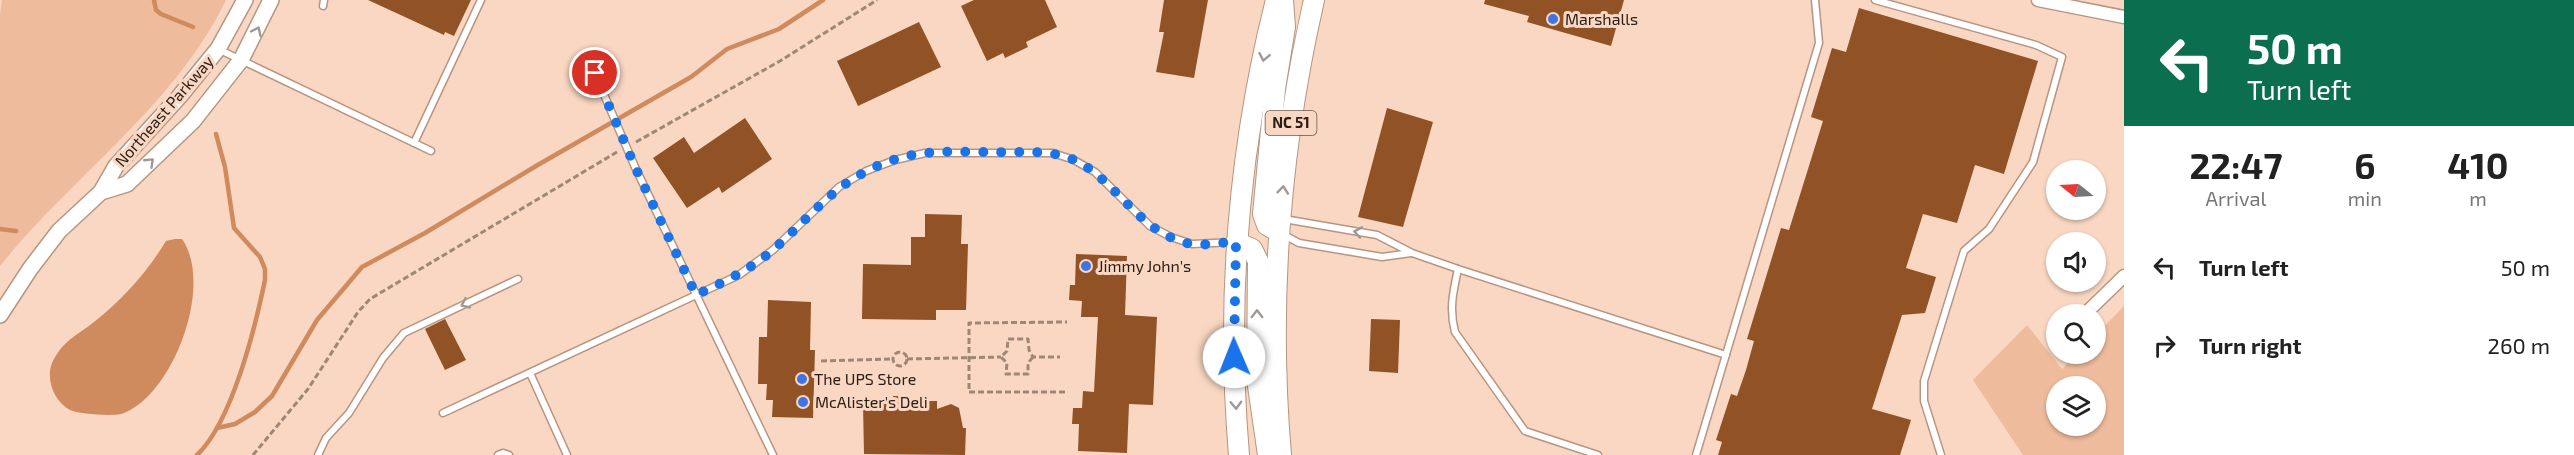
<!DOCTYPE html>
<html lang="en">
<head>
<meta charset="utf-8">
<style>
	body { margin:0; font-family:"Exo 2",sans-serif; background:#f2f2f2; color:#222; height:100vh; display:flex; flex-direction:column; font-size:22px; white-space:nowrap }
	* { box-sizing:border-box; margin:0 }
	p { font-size:20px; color:#767676 }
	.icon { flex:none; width:33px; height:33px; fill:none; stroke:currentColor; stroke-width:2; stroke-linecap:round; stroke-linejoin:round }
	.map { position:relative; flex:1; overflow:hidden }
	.drawer { display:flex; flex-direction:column; background:#fff; width:450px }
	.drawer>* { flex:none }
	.guide { background:#0b6e4f; color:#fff; overflow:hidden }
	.needle { width:39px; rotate:288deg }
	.buttons { position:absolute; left:2046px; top:160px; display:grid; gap:12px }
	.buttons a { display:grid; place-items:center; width:60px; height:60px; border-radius:50%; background:#fff; box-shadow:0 2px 4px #0004; font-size:30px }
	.pin { position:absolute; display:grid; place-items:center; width:51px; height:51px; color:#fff; margin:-26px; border:3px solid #fff; border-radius:50%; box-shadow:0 2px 6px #0007 }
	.me { position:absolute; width:66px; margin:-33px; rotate:359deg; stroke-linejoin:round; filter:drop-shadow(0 0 4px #0008) }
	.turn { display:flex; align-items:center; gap:21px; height:126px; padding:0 24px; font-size:27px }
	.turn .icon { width:78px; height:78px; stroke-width:2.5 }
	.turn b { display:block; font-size:42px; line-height:51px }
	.eta { display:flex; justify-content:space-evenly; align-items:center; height:102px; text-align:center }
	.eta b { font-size:36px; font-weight:700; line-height:42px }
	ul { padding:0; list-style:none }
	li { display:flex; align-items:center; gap:18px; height:78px; padding:0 24px }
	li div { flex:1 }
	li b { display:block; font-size:22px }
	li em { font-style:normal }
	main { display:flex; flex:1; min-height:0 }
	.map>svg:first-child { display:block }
	.green { fill:#eebb9c; fill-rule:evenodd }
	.water { fill:#cf8a5e }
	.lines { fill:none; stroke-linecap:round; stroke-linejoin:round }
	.stream { stroke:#cf8a5e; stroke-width:4.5 }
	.building { fill:#915225 }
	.service-casing { stroke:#b69582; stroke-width:9 }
	.minor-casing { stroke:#b69582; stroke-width:15 }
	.tertiary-casing { stroke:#b69582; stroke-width:18 }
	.primary-casing { stroke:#b69582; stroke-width:22 }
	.path { stroke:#9f8777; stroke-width:3; stroke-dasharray:6 3; stroke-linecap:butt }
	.service { stroke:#fff; stroke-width:6 }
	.minor { stroke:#fff; stroke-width:12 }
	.tertiary { stroke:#fff; stroke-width:15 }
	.primary { stroke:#fff; stroke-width:20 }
	.service-bridge-casing { stroke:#b69582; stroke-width:9; stroke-linecap:butt }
	.service-bridge { stroke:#fff; stroke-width:6 }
	.oneway { stroke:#9f9996 }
	.route { stroke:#1a73e8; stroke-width:10; stroke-dasharray:0 18 }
	.poi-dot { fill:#3f74e4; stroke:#f9d7c2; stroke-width:2 }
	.labels { text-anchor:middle; stroke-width:6; stroke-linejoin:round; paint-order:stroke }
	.shield { fill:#f9d7c2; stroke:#675549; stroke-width:1.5 }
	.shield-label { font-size:15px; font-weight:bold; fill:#291d15 }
	.poi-label { font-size:16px; fill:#291d15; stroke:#f9d7c2; text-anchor:start }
	.street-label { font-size:16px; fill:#291d15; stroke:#f9d7c2 }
</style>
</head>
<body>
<main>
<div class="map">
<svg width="2124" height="455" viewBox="0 0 2124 455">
	<rect width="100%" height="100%" fill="#f9d7c2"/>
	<g class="green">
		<path d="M 2,0 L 226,0 C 174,107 73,175 0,266 L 0,15 Z"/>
		<path d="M 2124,306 L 2124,455 L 2023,455 L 1973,380 L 2027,325 L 2062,369 L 2076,354 L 2096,354 L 2096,335 ZM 2056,387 L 2096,387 L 2096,426 L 2056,426 Z"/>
	</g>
	<path class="water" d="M 175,239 L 182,239 C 214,284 174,393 124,413 C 116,417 79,414 70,410 C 53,401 44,376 54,359 C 65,339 78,335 94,322 C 122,300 148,271 166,241 Z"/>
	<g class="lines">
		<g class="stream">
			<path d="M 154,0 L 156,10 L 161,14 L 193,27"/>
			<path d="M 0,229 L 16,231"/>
			<path d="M 217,428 L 235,424 L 255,412 L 272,396 L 317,320 L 362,267 L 425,233 L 536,166 L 691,77 L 727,49 L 779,29 L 823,0"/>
			<path d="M 197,455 C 232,422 255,328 265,280 L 265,269 L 260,257 L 234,228 L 225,167 L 216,134"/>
		</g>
	</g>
	<g class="building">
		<path d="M 368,0 L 471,0 L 454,36 L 445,32 L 444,35 Z"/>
		<path d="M 974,0 L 1045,0 L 1057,27 L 1026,42 L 1028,47 L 1005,58 L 1003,53 L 987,61 L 961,6 Z"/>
		<path d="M 1164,0 L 1208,0 L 1194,78 L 1156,72 L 1164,32 L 1159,32 Z"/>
		<path d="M 1485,0 L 1624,0 L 1611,46 L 1527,22 L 1529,16 L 1484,4 Z"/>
		<path d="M 1859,8 L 2038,61 L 2004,174 L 1975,165 L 1957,223 L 1923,214 L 1906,268 L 1936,277 L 1925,313 L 1902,315 L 1872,409 L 1911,420 L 1900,455 L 1718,455 L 1722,442 L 1716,440 L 1731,394 L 1737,396 L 1746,370 L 1754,341 L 1747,339 L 1781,228 L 1789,230 L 1823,121 L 1811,117 L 1832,48 L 1846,52 Z"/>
		<path d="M 919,22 L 941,67 L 858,106 L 837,61 Z"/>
		<path d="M 1387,108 L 1433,122 L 1403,227 L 1358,217 Z"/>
		<path d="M 745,118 L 772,159 L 722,193 L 719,187 L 687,208 L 653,158 L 684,137 L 694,153 Z"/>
		<path d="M 925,214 L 962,215 L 961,244 L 968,244 L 966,310 L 936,310 L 936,320 L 862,319 L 863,264 L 911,265 L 911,237 L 925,237 Z"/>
		<path d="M 1076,254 L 1127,256 L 1125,315 L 1157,317 L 1153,405 L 1129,404 L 1127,453 L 1078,451 L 1079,424 L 1072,424 L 1073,408 L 1082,408 L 1083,391 L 1094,392 L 1098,317 L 1081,317 L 1082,301 L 1069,300 L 1070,285 L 1075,285 Z"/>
		<path d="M 768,300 L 811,302 L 810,350 L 815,350 L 813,418 L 772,417 L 773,400 L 766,400 L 767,384 L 758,384 L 759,337 L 767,337 Z"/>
		<path d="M 445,319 L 466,360 L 445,370 L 425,329 Z"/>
		<path d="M 1371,319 L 1400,320 L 1398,373 L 1369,371 Z"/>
		<path d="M 893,396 L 907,396 L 907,401 L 937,401 L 937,409 L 951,404 L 959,408 L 963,428 L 966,428 L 965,455 L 864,454 L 863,404 L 893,403 Z"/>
	</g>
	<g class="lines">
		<g class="service-casing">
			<g id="service">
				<path d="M 1875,0 L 2036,45 L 2062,57 L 2033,162 L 1989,229 L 1964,251 L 1924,381 L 1924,401 L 1941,455"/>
				<path d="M 323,6 L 324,0"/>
				<path d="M 218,49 L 431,151"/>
				<path d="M 414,143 L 481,0"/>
				<path d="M 635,167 L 773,455"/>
				<path d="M 1284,219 L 1377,235 L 1412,253 L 1458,269 L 1726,355"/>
				<path d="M 1284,235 L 1299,243 L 1382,257 L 1411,253"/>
				<path d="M 1458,269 C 1453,292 1449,309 1455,332 L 1525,431 L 1598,455"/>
				<path d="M 530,373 L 567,455"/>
				<path d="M 443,413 L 739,275 L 773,250 L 839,187 L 866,171 L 895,160 L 925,153 L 1053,153 L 1074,160 L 1095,172 L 1150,226 L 1171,237 L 1192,244 L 1235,242"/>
				<path d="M 318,455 L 326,438 L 349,413 L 383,358 L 404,333 L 518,279"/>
				<path d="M 498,455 L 503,453 L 509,455"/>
				<path d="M 1696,455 L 1819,43 L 1815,0"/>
			</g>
		</g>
		<g class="minor-casing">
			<g id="minor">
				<path d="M 2038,0 L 2124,17"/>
				<path d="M 2084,315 L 2124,276"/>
			</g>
		</g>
		<g class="tertiary-casing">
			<g id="tertiary">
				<path d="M 101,192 L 127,184 L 193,121 L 241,60 L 271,0"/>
				<path d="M 0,315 L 30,269 L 59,231 L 101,192 L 116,166 L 179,97 L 218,49 L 245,0"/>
			</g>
		</g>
		<g class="primary-casing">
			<g id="primary">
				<path d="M 1279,232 L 1267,225 L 1263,214 L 1275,89 L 1285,27 L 1283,0"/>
				<path d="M 1236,242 L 1252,249 L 1258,261 L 1257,379 L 1268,455"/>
				<path d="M 1239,455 C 1226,301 1238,150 1276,0"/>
				<path d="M 1281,455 C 1268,303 1280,149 1314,0"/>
			</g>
		</g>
		<g class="path">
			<path d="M 636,142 L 780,61 L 877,0"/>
			<circle cx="900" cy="359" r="7"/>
			<path d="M 1033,357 L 1028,363 L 1028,374 L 1006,374 L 1007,363 L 1001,357 L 1007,351 L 1008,339 L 1028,339 L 1029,350 L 1033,357 L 1060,357"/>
			<path d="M 907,359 L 1001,357"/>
			<path d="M 821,361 L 893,359"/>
			<path d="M 1065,392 L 969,392 L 969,323 L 1067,322"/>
			<path d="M 253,455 L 308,389 L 358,312 L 370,299 L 617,152"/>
		</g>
		<use href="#service" class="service"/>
		<use href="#minor" class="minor"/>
		<use href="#tertiary" class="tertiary"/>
		<use href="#primary" class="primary"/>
		<g class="service-bridge-casing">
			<path id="service-bridge" d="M 587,55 L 635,167"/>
		</g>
		<use href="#service-bridge" class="service-bridge"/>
	</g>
	<defs><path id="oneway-chevron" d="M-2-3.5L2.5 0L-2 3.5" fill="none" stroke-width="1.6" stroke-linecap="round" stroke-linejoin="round" transform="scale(1.5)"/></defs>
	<g class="oneway">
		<use href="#oneway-chevron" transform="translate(257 31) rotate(-65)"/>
		<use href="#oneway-chevron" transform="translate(1264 57) rotate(101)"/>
		<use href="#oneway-chevron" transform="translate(150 162) rotate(-44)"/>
		<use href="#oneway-chevron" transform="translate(1283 190) rotate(-84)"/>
		<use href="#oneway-chevron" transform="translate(1358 232) rotate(-170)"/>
		<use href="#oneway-chevron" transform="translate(465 304) rotate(155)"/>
		<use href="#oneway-chevron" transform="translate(1257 314) rotate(-90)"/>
		<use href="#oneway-chevron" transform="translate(1236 405) rotate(88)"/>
	</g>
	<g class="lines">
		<path class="route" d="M 595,73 L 635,167 L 696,295 C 724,282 750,270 774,249 C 816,212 837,179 893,160 C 925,149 960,152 993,152 C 1023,153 1055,148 1082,164 C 1121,188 1143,235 1191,244 C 1205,246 1222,242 1236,242 L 1234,357"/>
	</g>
	<g class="poi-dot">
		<circle cx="1553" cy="19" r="6"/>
		<circle cx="1086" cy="266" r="6"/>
		<circle cx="802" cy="379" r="6"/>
		<circle cx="803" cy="402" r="6"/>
	</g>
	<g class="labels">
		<rect class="shield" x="1265.5" y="111" width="51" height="24" rx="4.5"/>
		<g class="shield-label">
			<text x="1291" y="128">NC 51</text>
		</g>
		<g class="poi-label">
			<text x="1565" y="25">Marshalls</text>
			<text x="1098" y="272">Jimmy John's</text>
			<text x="814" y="385">The UPS Store</text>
			<text x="815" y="408">McAlister's Deli</text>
		</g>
		<g class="street-label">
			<text transform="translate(164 111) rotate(-49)" y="6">Northeast Parkway</text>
		</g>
	</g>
</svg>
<div class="buttons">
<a><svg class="needle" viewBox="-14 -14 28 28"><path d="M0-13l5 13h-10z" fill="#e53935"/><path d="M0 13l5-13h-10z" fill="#767676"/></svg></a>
<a><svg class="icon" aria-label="sound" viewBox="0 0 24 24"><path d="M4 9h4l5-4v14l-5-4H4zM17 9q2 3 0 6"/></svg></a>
<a><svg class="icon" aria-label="search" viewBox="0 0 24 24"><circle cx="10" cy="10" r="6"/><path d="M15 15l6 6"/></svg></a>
<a><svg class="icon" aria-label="layers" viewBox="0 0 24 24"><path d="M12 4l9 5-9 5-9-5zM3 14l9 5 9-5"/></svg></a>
</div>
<div class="pin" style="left:595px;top:73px;background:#d93025"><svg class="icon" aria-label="arrive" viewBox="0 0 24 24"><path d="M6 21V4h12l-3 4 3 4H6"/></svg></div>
<svg class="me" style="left:1234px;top:357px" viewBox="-20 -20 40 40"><circle r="19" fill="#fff"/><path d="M0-13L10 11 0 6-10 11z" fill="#1a73e8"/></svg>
</div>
<section class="drawer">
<div class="guide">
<div class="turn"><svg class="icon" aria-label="left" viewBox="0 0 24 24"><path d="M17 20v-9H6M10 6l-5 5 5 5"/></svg><div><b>50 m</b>Turn left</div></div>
</div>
<div class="eta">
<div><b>22:47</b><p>Arrival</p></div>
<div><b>6</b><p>min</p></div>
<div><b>410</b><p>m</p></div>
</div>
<ul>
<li><svg class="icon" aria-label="left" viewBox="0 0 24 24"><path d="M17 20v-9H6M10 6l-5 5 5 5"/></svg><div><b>Turn left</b></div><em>50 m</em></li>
<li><svg class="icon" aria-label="right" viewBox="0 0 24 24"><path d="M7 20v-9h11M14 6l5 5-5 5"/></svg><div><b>Turn right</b></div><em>260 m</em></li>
</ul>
</section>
</main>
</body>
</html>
